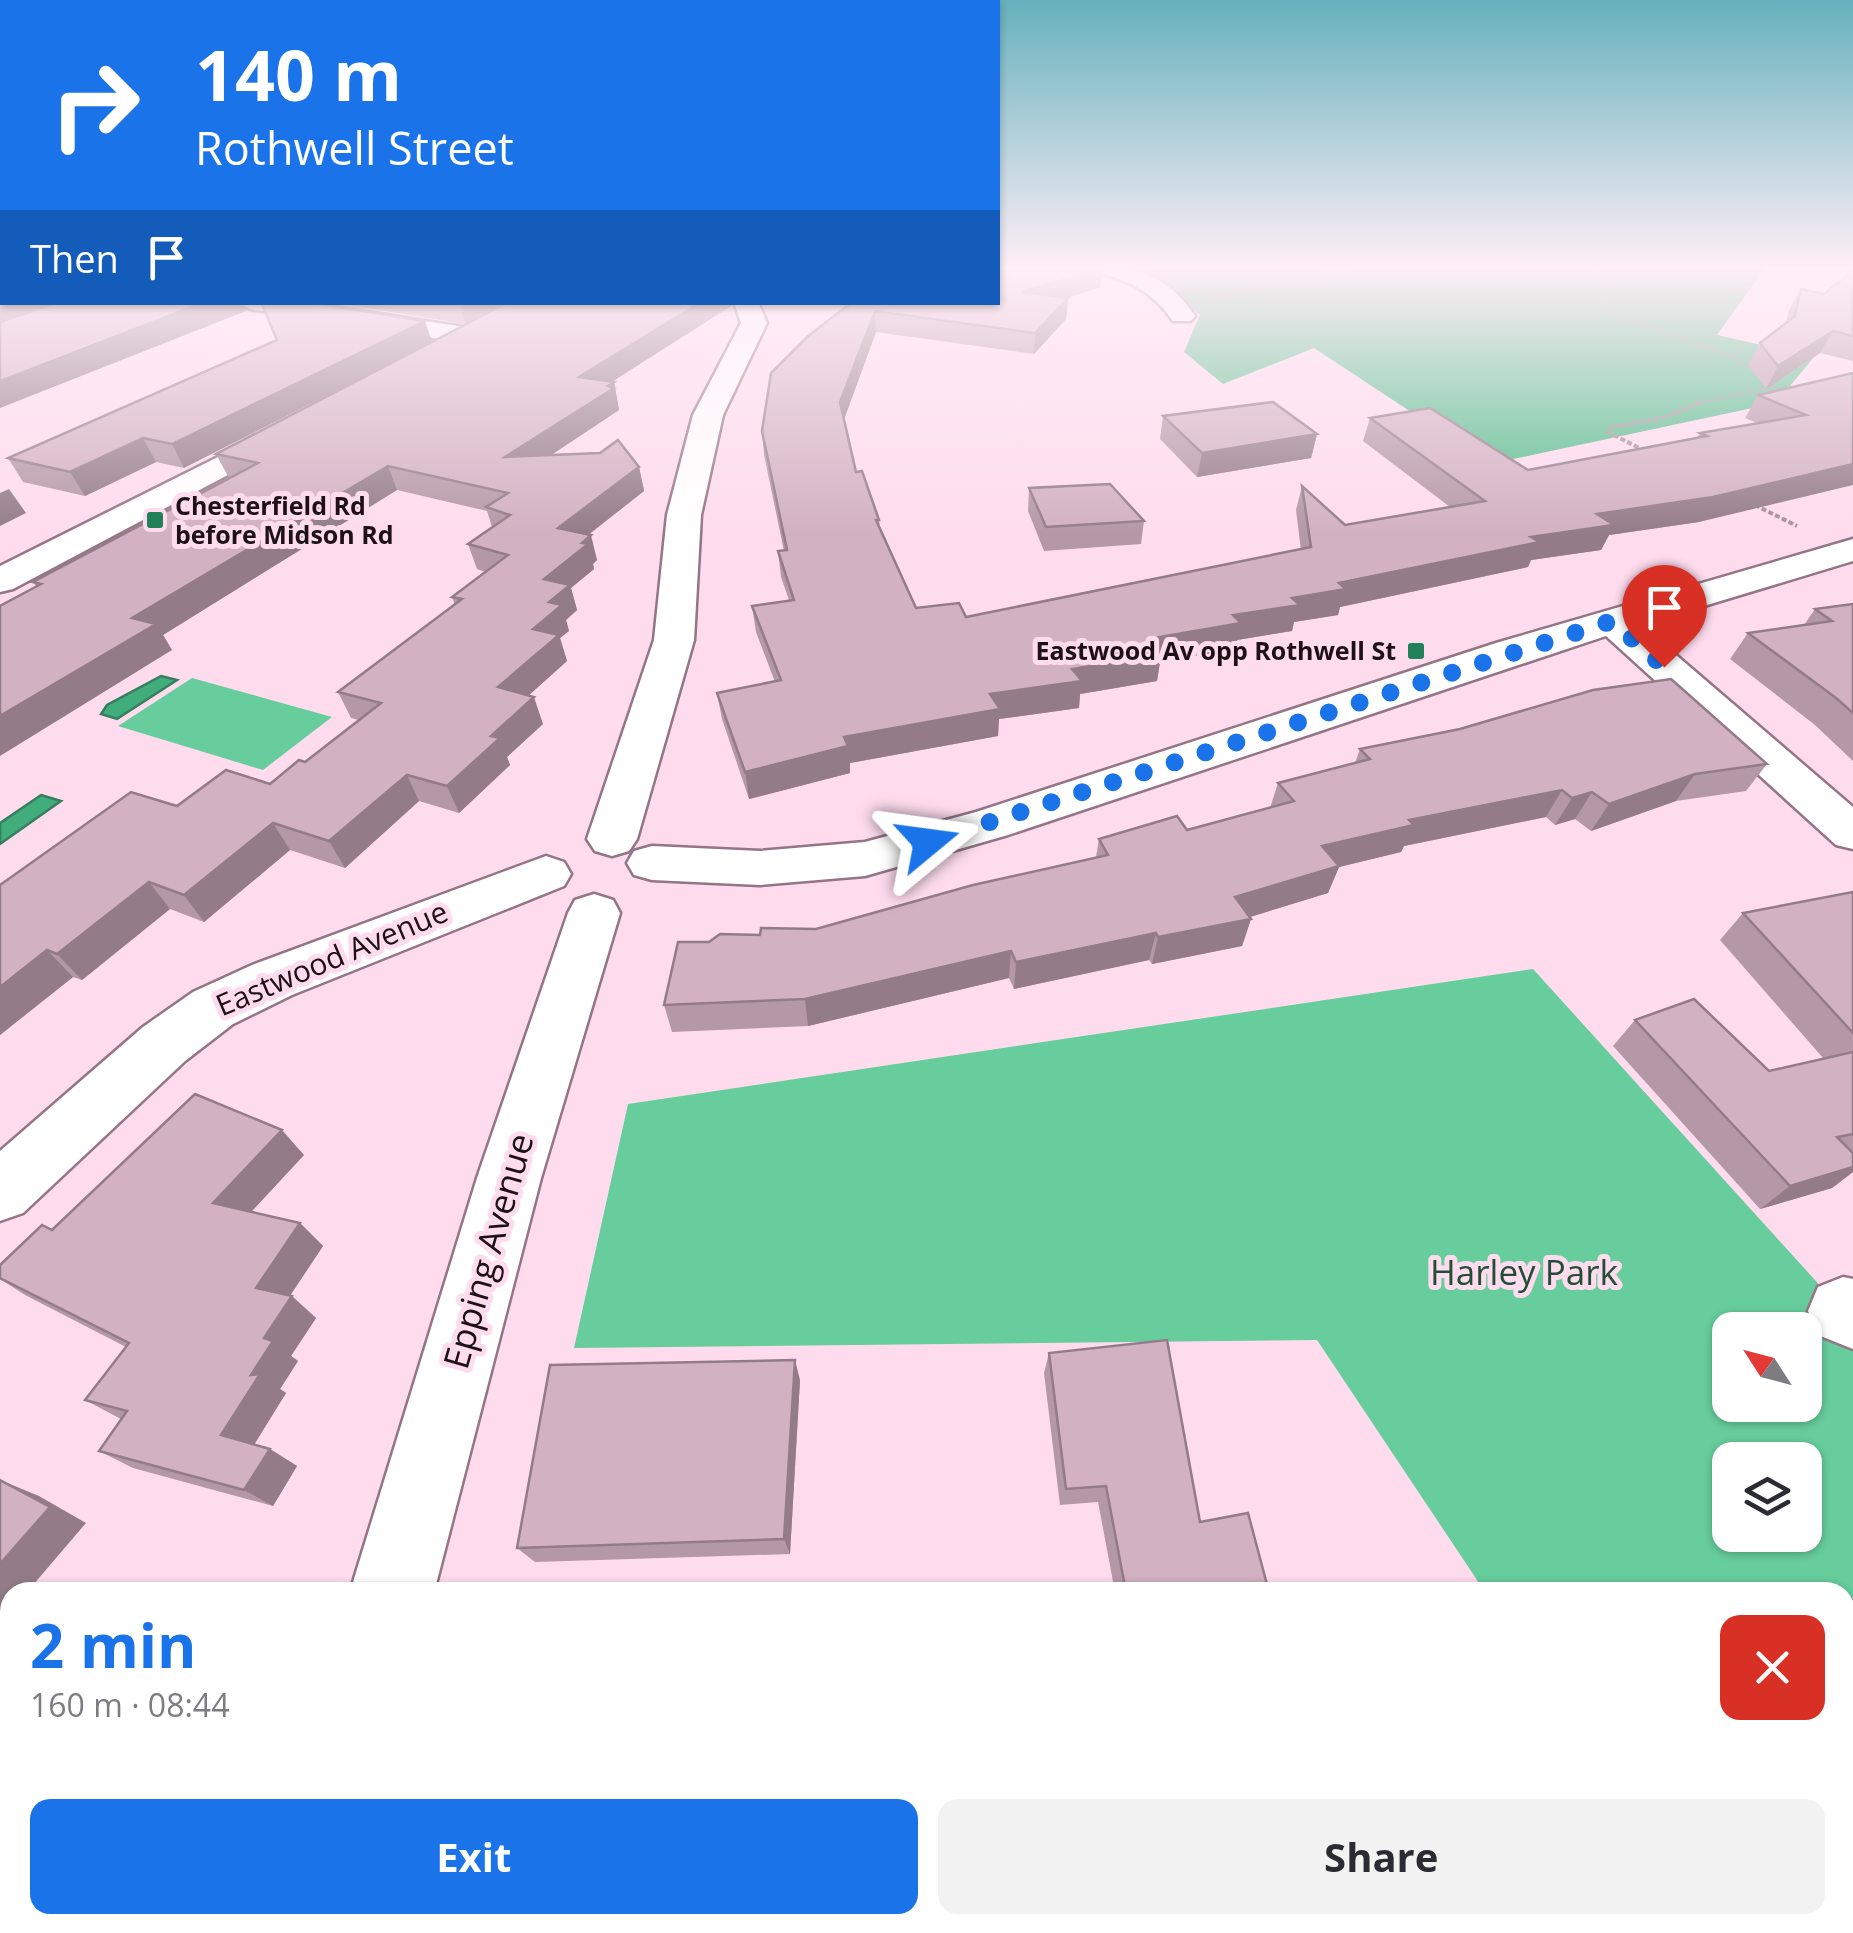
<!DOCTYPE html>
<html lang="en">
<head>
<meta charset="utf-8">
<style>
	body { margin:0; font-family:"Open Sans",sans-serif; background:#f2f2f3; color:#2b2b33; height:100vh; display:flex; flex-direction:column; font-size:38px; white-space:nowrap }
	* { box-sizing:border-box; margin:0 }
	p { font-size:32px; color:#7c7c81 }
	.icon { flex:none; width:55px; height:55px; fill:none; stroke:currentColor; stroke-width:2; stroke-linecap:round; stroke-linejoin:round }
	.map { position:relative; flex:1; overflow:hidden }
	.details { position:absolute; left:0px; top:1582px; width:1855px; height:352px; display:flex; flex-direction:column; background:#fff; border-radius:30px 30px 0 0; box-shadow:0 2px 8px #0004 }
	.details>* { flex:none }
	.guide { position:absolute; left:0px; top:0px; width:1000px; height:305px; box-shadow:0 2px 8px #0004; background:#1a73e8; color:#fff; overflow:hidden }
	.needle { width:65px; rotate:306deg }
	.controls { position:absolute; left:1712px; top:1312px; display:grid; gap:20px }
	.controls a { display:grid; place-items:center; width:110px; height:110px; border-radius:20px; background:#fff; box-shadow:0 2px 8px #0004; font-size:50px }
	.pin { position:absolute; display:grid; place-items:center; width:85px; height:85px; color:#fff; margin:-102px -42px; border-radius:50% 50% 50% 0; rotate:-45deg; box-shadow:0 0 10px #0007 }
	.pin .icon { rotate:45deg }
	.me { position:absolute; width:110px; margin:-55px; rotate:74deg; stroke-linejoin:round; filter:drop-shadow(0 0 8px #0008) }
	.turn { display:flex; align-items:center; gap:35px; height:210px; padding:0 30px; font-size:45px }
	.turn .icon { width:130px; height:130px; stroke-width:2.5 }
	.turn b { display:block; font-size:70px; line-height:85px }
	.then { display:flex; align-items:center; height:95px; padding:0 30px; background:#0003; gap:20px; font-size:38px }
	.round { display:grid; place-items:center; flex:none; width:105px; height:105px; border-radius:20px; background:#f2f2f3 }
	.summary { display:flex; align-items:center; justify-content:space-between; height:170px; padding:0 30px }
	h1 { font-size:60px; font-weight:700; line-height:75px; color:#1a73e8 }
	.primary-button { display:flex; gap:20px; margin-top:auto; padding:20px 30px }
	.primary-button a { flex:1; height:115px; border-radius:20px; background:#1a73e8; color:#fff; font-size:40px; font-weight:700; line-height:115px; text-align:center }
	.primary-button a+a { background:#f2f2f3; color:#2b2b33 }
	.map>svg:first-child { display:block }
	.green { fill:#67cd9c; fill-rule:evenodd }
	.forest { fill:#53bd8c }
	.water { fill:#41ac7c; stroke:#367e5e; stroke-width:2.5 }
	.lines { fill:none; stroke-linecap:round; stroke-linejoin:round }
	.minor-casing { stroke:#937585; stroke-width:5 }
	.path-far1 { stroke:#a88e9c; stroke-width:2.5; stroke-dasharray:4 2.5; stroke-linecap:butt }
	.path { stroke:#a88e9c; stroke-width:4; stroke-dasharray:5 2.5; stroke-linecap:butt }
	.minor { fill:#fff; fill-rule:evenodd }
	.wall { fill:#b598a7 }
	.shaded-wall { fill:#937c88 }
	.building { fill:#d2b1c2; stroke:#937c88; stroke-width:2.5 }
	.route { stroke:#1a73e8; stroke-width:18; stroke-dasharray:0 32.4 }
	.poi-dot { fill:#218159; stroke:#fedcee; stroke-width:4 }
	.labels { text-anchor:middle; stroke-width:10; stroke-linejoin:round; paint-order:stroke }
	.far-poi-label { font-size:25px; font-weight:bold; fill:#1d1118; stroke:#fedcee; text-anchor:start }
	.street-label { font-size:30px; fill:#1d1118; stroke:#fedcee }
	.near-street-label { font-size:35px; fill:#1d1118; stroke:#fedcee }
	.near-park-label { font-size:35px; fill:#224e39; stroke:#fedcee }
</style>
</head>
<body>
<div class="map">
<svg width="1853" height="1933" viewBox="0 0 1853 1933">
	<rect width="100%" height="100%" fill="#fedcee"/>
	<g class="green">
		<path d="M 192,678 L 332,717 L 263,770 L 118,726 Z"/>
		<path d="M 1533,969 L 1853,1322 L 1853,1933 L 1711,1933 L 1705,1925 L 1845,1925 L 1845,1592 L 1485,1592 L 1317,1340 L 574,1348 L 628,1104 ZM 1730,1330 L 1805,1330 L 1805,1405 L 1730,1405 ZM 1730,1460 L 1805,1460 L 1805,1535 L 1730,1535 Z"/>
	</g>
	<path class="forest" d="M 1138,265 L 1767,265 L 1717,335 L 1814,357 L 1776,403 L 1490,464 L 1314,348 L 1223,384 L 1184,352 L 1200,315 Z"/>
	<g class="water">
		<path d="M 161,676 L 177,680 L 117,719 L 101,714 L 107,705 Z"/>
		<path d="M 41,795 L 61,801 L 0,844 L 0,823 Z"/>
	</g>
	<g class="lines">
		<g class="minor-casing">
			<g id="minor">
				<path d="M 1087,265 C 1134,265 1168,275 1195,316 L 1191,321 L 1173,321 C 1152,290 1126,279 1090,270 Z"/>
				<path d="M 238,302 L 302,302 L 471,328 L 484,336 L 471,344 L 250,309 Z"/>
				<path d="M 734,302 L 758,302 L 767,323 L 723,415 L 701,515 L 694,640 L 637,839 L 629,851 L 612,856 L 595,851 L 587,839 L 654,640 L 667,515 L 693,415 L 741,323 Z"/>
				<path d="M 290,421 L 301,424 L 305,430 L 301,436 L 13,589 L 0,592 L 0,566 Z"/>
				<path d="M 1853,539 L 1853,561 L 1641,625 L 1853,807 L 1853,849 L 1836,845 L 1606,636 L 1008,835 L 865,876 L 760,885 L 652,880 L 634,875 L 627,863 L 634,851 L 652,846 L 760,851 L 865,842 L 976,812 L 1496,643 Z"/>
				<path d="M 546,856 L 564,862 L 571,874 L 564,886 L 292,995 L 233,1024 L 185,1061 L 23,1213 L 0,1221 L 0,1151 L 143,1027 L 193,992 L 252,965 Z"/>
				<path d="M 594,894 L 613,900 L 620,913 L 541,1178 L 434,1592 L 350,1592 L 477,1178 L 568,913 L 575,900 Z"/>
				<path d="M 1843,1277 L 1853,1279 L 1853,1349 L 1818,1335 L 1808,1311 L 1818,1287 Z"/>
				<path d="M 248,1925 L 348,1925 L 346,1933 L 246,1933 Z"/>
			</g>
		</g>
		<g class="path-far1">
			<path d="M 1593,265 L 1606,274 L 1611,298 L 1601,302 L 1599,308 L 1734,357 L 1754,368"/>
			<path d="M 1212,299 L 1356,265"/>
			<path d="M 1695,404 L 1775,386 L 1769,376"/>
		</g>
		<g class="path">
			<path d="M 1645,451 L 1608,432 L 1612,427 L 1663,418 L 1704,401"/>
			<path d="M 1755,505 L 1797,526"/>
		</g>
		<use href="#minor" class="minor"/>
	</g>
	<g class="wall">
		<path d="M 1102,268 L 1100,287 L 1066,298 L 1068,298 L 1066,319 L 1034,354 L 876,332 L 844,419 L 856,472 L 879,520 L 880,529 L 916,608 L 966,617 L 1301,550 L 1296,510 L 1302,486 L 1345,525 L 1450,507 L 1363,441 L 1370,418 L 1528,470 L 1697,438 L 1700,433 L 1757,423 L 1745,418 L 1758,395 L 1853,373 L 1699,522 L 1609,535 L 1601,550 L 1531,560 L 1528,567 L 1340,607 L 1338,615 L 1294,622 L 1292,631 L 1237,640 L 1234,649 L 1160,662 L 1157,681 L 1080,694 L 1079,708 L 999,719 L 998,736 L 850,763 L 850,773 L 749,799 L 722,719 L 717,693 L 775,682 L 756,632 L 752,606 L 789,600 L 781,577 L 778,551 L 784,551 L 764,455 L 762,431 L 852,303 L 849,302 L 998,302 Z"/>
		<path d="M 1853,271 L 1853,361 L 1820,353 L 1766,389 L 1748,365 L 1760,343 L 1786,323 L 1789,310 L 1801,289 L 1824,294 Z"/>
		<path d="M 329,302 L 507,302 L 466,324 Z"/>
		<path d="M 509,302 L 731,302 L 731,306 L 611,382 L 614,382 L 619,410 L 551,455 L 639,467 L 644,491 L 588,535 L 597,560 L 593,564 L 594,569 L 571,588 L 577,610 L 566,620 L 569,631 L 560,638 L 567,661 L 529,695 L 543,724 L 507,757 L 510,765 L 459,813 L 419,801 L 345,868 L 290,850 L 204,922 L 170,909 L 82,980 L 73,977 L 0,1035 L 0,885 L 177,806 L 270,784 L 305,762 L 359,720 L 351,718 L 338,692 L 455,605 L 452,597 L 485,572 L 477,569 L 468,544 L 492,527 L 487,511 L 397,490 L 163,635 L 172,650 L 36,586 L 33,582 L 229,478 L 216,454 Z"/>
		<path d="M 277,340 L 184,468 L 156,462 L 85,496 L 23,482 L 8,458 Z"/>
		<path d="M 1163,416 L 1317,434 L 1311,458 L 1197,477 L 1160,439 Z"/>
		<path d="M 1029,488 L 1144,521 L 1141,544 L 1044,551 L 1028,511 Z"/>
		<path d="M 1853,604 L 1853,761 L 1815,725 L 1730,659 L 1748,633 L 1804,625 L 1815,609 Z"/>
		<path d="M 1360,749 L 1767,764 L 1746,791 L 1676,801 L 1591,831 L 1575,819 L 1555,825 L 1546,817 L 1404,846 L 1401,852 L 1339,867 L 1328,893 L 1250,917 L 1251,919 L 1242,946 L 1152,964 L 1149,960 L 1014,989 L 1009,978 L 808,1026 L 672,1032 L 664,1005 L 709,942 L 816,929 L 1096,857 L 1099,839 L 1187,830 L 1270,808 L 1278,783 L 1355,763 Z"/>
		<path d="M 1853,892 L 1853,1172 L 1832,1188 L 1760,1209 L 1613,1046 L 1635,1020 L 1769,1071 L 1823,1058 L 1720,940 L 1743,913 Z"/>
		<path d="M 304,1155 L 251,1212 L 300,1223 L 323,1246 L 290,1296 L 316,1318 L 291,1356 L 298,1361 L 280,1389 L 286,1393 L 254,1444 L 270,1449 L 297,1466 L 273,1506 L 133,1468 L 99,1451 L 121,1419 L 85,1400 L 126,1347 L 25,1295 L 0,1279 L 0,1265 L 52,1230 Z"/>
		<path d="M 1049,1353 L 1200,1522 L 1269,1592 L 1115,1592 L 1098,1502 L 1060,1505 L 1044,1373 Z"/>
		<path d="M 800,1380 L 790,1554 L 535,1562 L 517,1548 Z"/>
	</g>
	<g class="shaded-wall">
		<path d="M 1102,268 L 1100,287 L 1021,313 L 1022,292 Z"/>
		<path d="M 2,298 L 2,302 L 59,302 L 0,324 L 0,299 Z"/>
		<path d="M 1068,298 L 1066,319 L 1034,354 L 1035,333 Z"/>
		<path d="M 205,302 L 242,302 L 246,311 L 0,408 L 0,381 Z"/>
		<path d="M 462,302 L 507,302 L 466,324 L 460,304 Z"/>
		<path d="M 701,302 L 731,302 L 731,306 L 585,399 L 579,377 Z"/>
		<path d="M 875,311 L 876,332 L 842,425 L 840,402 Z"/>
		<path d="M 425,321 L 432,342 L 184,468 L 172,444 Z"/>
		<path d="M 1833,331 L 1820,353 L 1766,389 L 1778,366 Z"/>
		<path d="M 614,382 L 619,410 L 512,481 L 505,457 Z"/>
		<path d="M 1317,434 L 1311,458 L 1197,477 L 1202,453 Z"/>
		<path d="M 143,438 L 156,462 L 85,496 L 70,472 Z"/>
		<path d="M 1853,464 L 1853,485 L 1699,522 L 1609,535 L 1601,550 L 1531,560 L 1528,567 L 1340,607 L 1338,615 L 1294,622 L 1292,631 L 1237,640 L 1234,649 L 1160,662 L 1157,681 L 1080,694 L 1079,708 L 999,719 L 998,736 L 850,763 L 850,773 L 749,799 L 745,772 L 844,737 L 1072,669 L 1148,639 L 1292,598 L 1339,583 L 1531,537 L 1597,514 Z"/>
		<path d="M 388,466 L 397,490 L 163,635 L 172,650 L 0,756 L 0,716 L 132,618 Z"/>
		<path d="M 639,467 L 644,491 L 565,553 L 558,528 Z"/>
		<path d="M 9,489 L 26,513 L 0,526 L 0,493 Z"/>
		<path d="M 591,535 L 597,560 L 593,564 L 594,569 L 571,588 L 577,610 L 566,620 L 569,631 L 560,638 L 567,661 L 508,714 L 498,687 L 533,629 L 544,579 Z"/>
		<path d="M 534,697 L 543,724 L 507,757 L 510,765 L 459,813 L 447,786 L 491,736 Z"/>
		<path d="M 1695,774 L 1676,801 L 1591,831 L 1609,804 Z"/>
		<path d="M 407,775 L 419,801 L 345,868 L 329,841 Z"/>
		<path d="M 1562,790 L 1546,817 L 1404,846 L 1401,852 L 1339,867 L 1328,893 L 1227,924 L 1235,897 L 1322,846 L 1409,820 Z"/>
		<path d="M 1592,792 L 1575,819 L 1555,825 L 1572,798 Z"/>
		<path d="M 273,823 L 290,850 L 204,922 L 184,895 Z"/>
		<path d="M 149,882 L 170,909 L 82,980 L 57,954 Z"/>
		<path d="M 1251,919 L 1242,946 L 1152,964 L 1158,937 Z"/>
		<path d="M 1156,933 L 1149,960 L 1014,989 L 1016,962 Z"/>
		<path d="M 47,950 L 73,977 L 0,1035 L 0,987 Z"/>
		<path d="M 1011,951 L 1009,978 L 808,1026 L 805,999 Z"/>
		<path d="M 282,1130 L 304,1155 L 238,1226 L 213,1203 Z"/>
		<path d="M 1853,1167 L 1853,1172 L 1832,1188 L 1760,1209 L 1790,1186 Z"/>
		<path d="M 300,1223 L 323,1246 L 281,1309 L 256,1288 Z"/>
		<path d="M 292,1296 L 316,1318 L 291,1356 L 298,1361 L 280,1389 L 286,1393 L 249,1453 L 221,1435 L 251,1375 L 264,1338 Z"/>
		<path d="M 795,1360 L 800,1380 L 790,1554 L 784,1539 Z"/>
		<path d="M 270,1449 L 297,1466 L 273,1506 L 244,1490 Z"/>
		<path d="M 0,1480 L 39,1496 L 86,1523 L 27,1592 L 10,1592 L 10,1665 L 0,1677 Z"/>
		<path d="M 587,1925 L 595,1925 L 574,1931 L 559,1933 Z"/>
	</g>
	<g class="building">
		<path d="M 0,265 L 2,265 L 2,298 L 0,299 Z"/>
		<path d="M 998,265 L 1093,265 L 1102,268 L 1022,292 L 1068,298 L 1035,333 L 875,311 L 840,402 L 856,472 L 862,471 L 879,520 L 876,520 L 916,608 L 959,603 L 966,617 L 1311,547 L 1302,486 L 1345,525 L 1485,501 L 1370,418 L 1430,408 L 1528,470 L 1707,436 L 1700,433 L 1806,415 L 1758,395 L 1853,373 L 1853,464 L 1713,497 L 1597,514 L 1614,525 L 1531,537 L 1540,542 L 1339,583 L 1346,589 L 1292,598 L 1300,605 L 1233,615 L 1241,623 L 1148,639 L 1162,654 L 1072,669 L 1082,681 L 990,694 L 1000,709 L 844,737 L 848,746 L 745,772 L 717,693 L 781,680 L 752,606 L 794,600 L 778,551 L 787,550 L 762,431 L 771,373 L 807,337 L 852,302 L 998,302 Z"/>
		<path d="M 1853,271 L 1853,336 L 1833,331 L 1778,366 L 1760,343 L 1795,316 L 1801,289 L 1824,294 Z"/>
		<path d="M 58,302 L 205,302 L 0,381 L 0,322 Z"/>
		<path d="M 261,302 L 307,302 L 425,321 L 172,444 L 143,438 L 70,472 L 8,458 L 277,340 Z"/>
		<path d="M 509,302 L 701,302 L 579,377 L 614,382 L 608,386 L 614,388 L 505,457 L 600,453 L 618,440 L 639,467 L 558,528 L 591,535 L 582,543 L 588,544 L 544,579 L 570,585 L 549,602 L 562,605 L 533,629 L 559,635 L 498,687 L 534,697 L 491,736 L 500,738 L 447,786 L 407,775 L 329,841 L 273,823 L 184,895 L 149,882 L 57,954 L 47,950 L 0,987 L 0,885 L 131,792 L 177,806 L 226,770 L 270,784 L 299,760 L 305,762 L 381,703 L 338,692 L 462,599 L 452,597 L 508,555 L 468,544 L 510,515 L 486,507 L 508,493 L 388,466 L 132,618 L 156,624 L 0,716 L 0,606 L 41,584 L 33,582 L 258,463 L 216,454 Z"/>
		<path d="M 1273,402 L 1317,434 L 1202,453 L 1163,416 Z"/>
		<path d="M 1110,484 L 1144,521 L 1046,527 L 1029,488 Z"/>
		<path d="M 1853,604 L 1853,713 L 1836,698 L 1748,633 L 1832,621 L 1815,609 Z"/>
		<path d="M 1671,679 L 1767,764 L 1695,774 L 1609,804 L 1592,792 L 1572,798 L 1562,790 L 1409,820 L 1414,825 L 1322,846 L 1339,866 L 1235,897 L 1251,919 L 1158,937 L 1156,933 L 1016,962 L 1011,951 L 805,999 L 664,1005 L 678,942 L 709,942 L 720,934 L 760,935 L 761,928 L 816,929 L 973,885 L 1108,855 L 1099,839 L 1177,816 L 1187,830 L 1294,801 L 1278,783 L 1370,759 L 1360,749 L 1460,729 L 1593,690 Z"/>
		<path d="M 1853,892 L 1853,1033 L 1743,913 Z"/>
		<path d="M 1694,999 L 1769,1071 L 1853,1052 L 1853,1134 L 1837,1137 L 1853,1153 L 1853,1167 L 1790,1186 L 1635,1020 Z"/>
		<path d="M 195,1094 L 282,1130 L 213,1203 L 300,1223 L 256,1288 L 292,1296 L 264,1338 L 273,1341 L 251,1375 L 260,1374 L 221,1435 L 270,1449 L 244,1490 L 99,1451 L 127,1411 L 85,1400 L 129,1343 L 0,1278 L 0,1265 L 42,1225 L 52,1230 Z"/>
		<path d="M 1167,1340 L 1200,1522 L 1248,1513 L 1269,1592 L 1126,1592 L 1106,1486 L 1066,1489 L 1049,1353 Z"/>
		<path d="M 795,1360 L 784,1539 L 517,1548 L 550,1365 Z"/>
		<path d="M 0,1480 L 50,1507 L 0,1564 Z"/>
		<path d="M 0,1600 L 9,1605 L 0,1616 Z"/>
		<path d="M 555,1925 L 587,1925 L 555,1933 Z"/>
	</g>
	<linearGradient id="sky" x2="0" y2="1"><stop stop-color="#65b1bd"/><stop offset="0.5" stop-color="#ffeff7"/><stop offset="1" stop-color="#ffeff7" stop-opacity="0"/></linearGradient>
	<rect width="1853" height="535" fill="url(#sky)"/>
	<g class="lines">
		<path class="route" d="M 928,842 L 1612,621 L 1664,667"/>
	</g>
	<g class="poi-dot">
		<rect x="145" y="510" width="20" height="20" rx="5"/>
		<rect x="1406" y="641" width="20" height="20" rx="5"/>
	</g>
	<g class="labels">
		<g class="far-poi-label">
			<text x="175" y="515">Chesterfield Rd<tspan x="175" dy="29">before Midson Rd</tspan></text>
			<text x="1396" y="660" text-anchor="end">Eastwood Av opp Rothwell St</text>
		</g>
		<g class="street-label">
			<text transform="translate(332 959) rotate(-23)" y="10">Eastwood Avenue</text>
		</g>
		<g class="near-street-label">
			<text transform="translate(489 1251) rotate(-74)" y="12">Epping Avenue</text>
		</g>
		<g class="near-park-label">
			<text x="1524" y="1285">Harley Park</text>
		</g>
	</g>
</svg>
<div class="controls">
<a><svg class="needle" viewBox="-14 -14 28 28"><path d="M0-13l5 13h-10z" fill="#e53935"/><path d="M0 13l5-13h-10z" fill="#7c7c81"/></svg></a>
<a><svg class="icon" aria-label="layers" viewBox="0 0 24 24"><path d="M12 4l9 5-9 5-9-5zM3 14l9 5 9-5"/></svg></a>
</div>
<div class="pin" style="left:1664px;top:667px;background:#d93025"><svg class="icon" aria-label="arrive" viewBox="0 0 24 24"><path d="M6 21V4h12l-3 4 3 4H6"/></svg></div>
<svg class="me" style="left:928px;top:842px" viewBox="-20 -20 40 40"><path d="M0-17L14 15 0 8-14 15z" fill="#1a73e8" stroke="#fff" stroke-width="4"/></svg>
<div class="guide">
<div class="turn"><svg class="icon" aria-label="right" viewBox="0 0 24 24"><path d="M7 20v-9h11M14 6l5 5-5 5"/></svg><div><b>140 m</b>Rothwell Street</div></div>
<div class="then">Then<svg class="icon" aria-label="arrive" viewBox="0 0 24 24"><path d="M6 21V4h12l-3 4 3 4H6"/></svg></div>
</div>
<section class="details">
<div class="summary"><div><h1>2 min</h1><p>160 m · 08:44</p></div><a class="round" style="background:#d93025;color:#fff"><svg class="icon" aria-label="close" viewBox="0 0 24 24"><path d="M6 6l12 12M18 6L6 18"/></svg></a></div>
<div class="primary-button"><a>Exit</a><a>Share</a></div>
</section>
</div>
</body>
</html>
